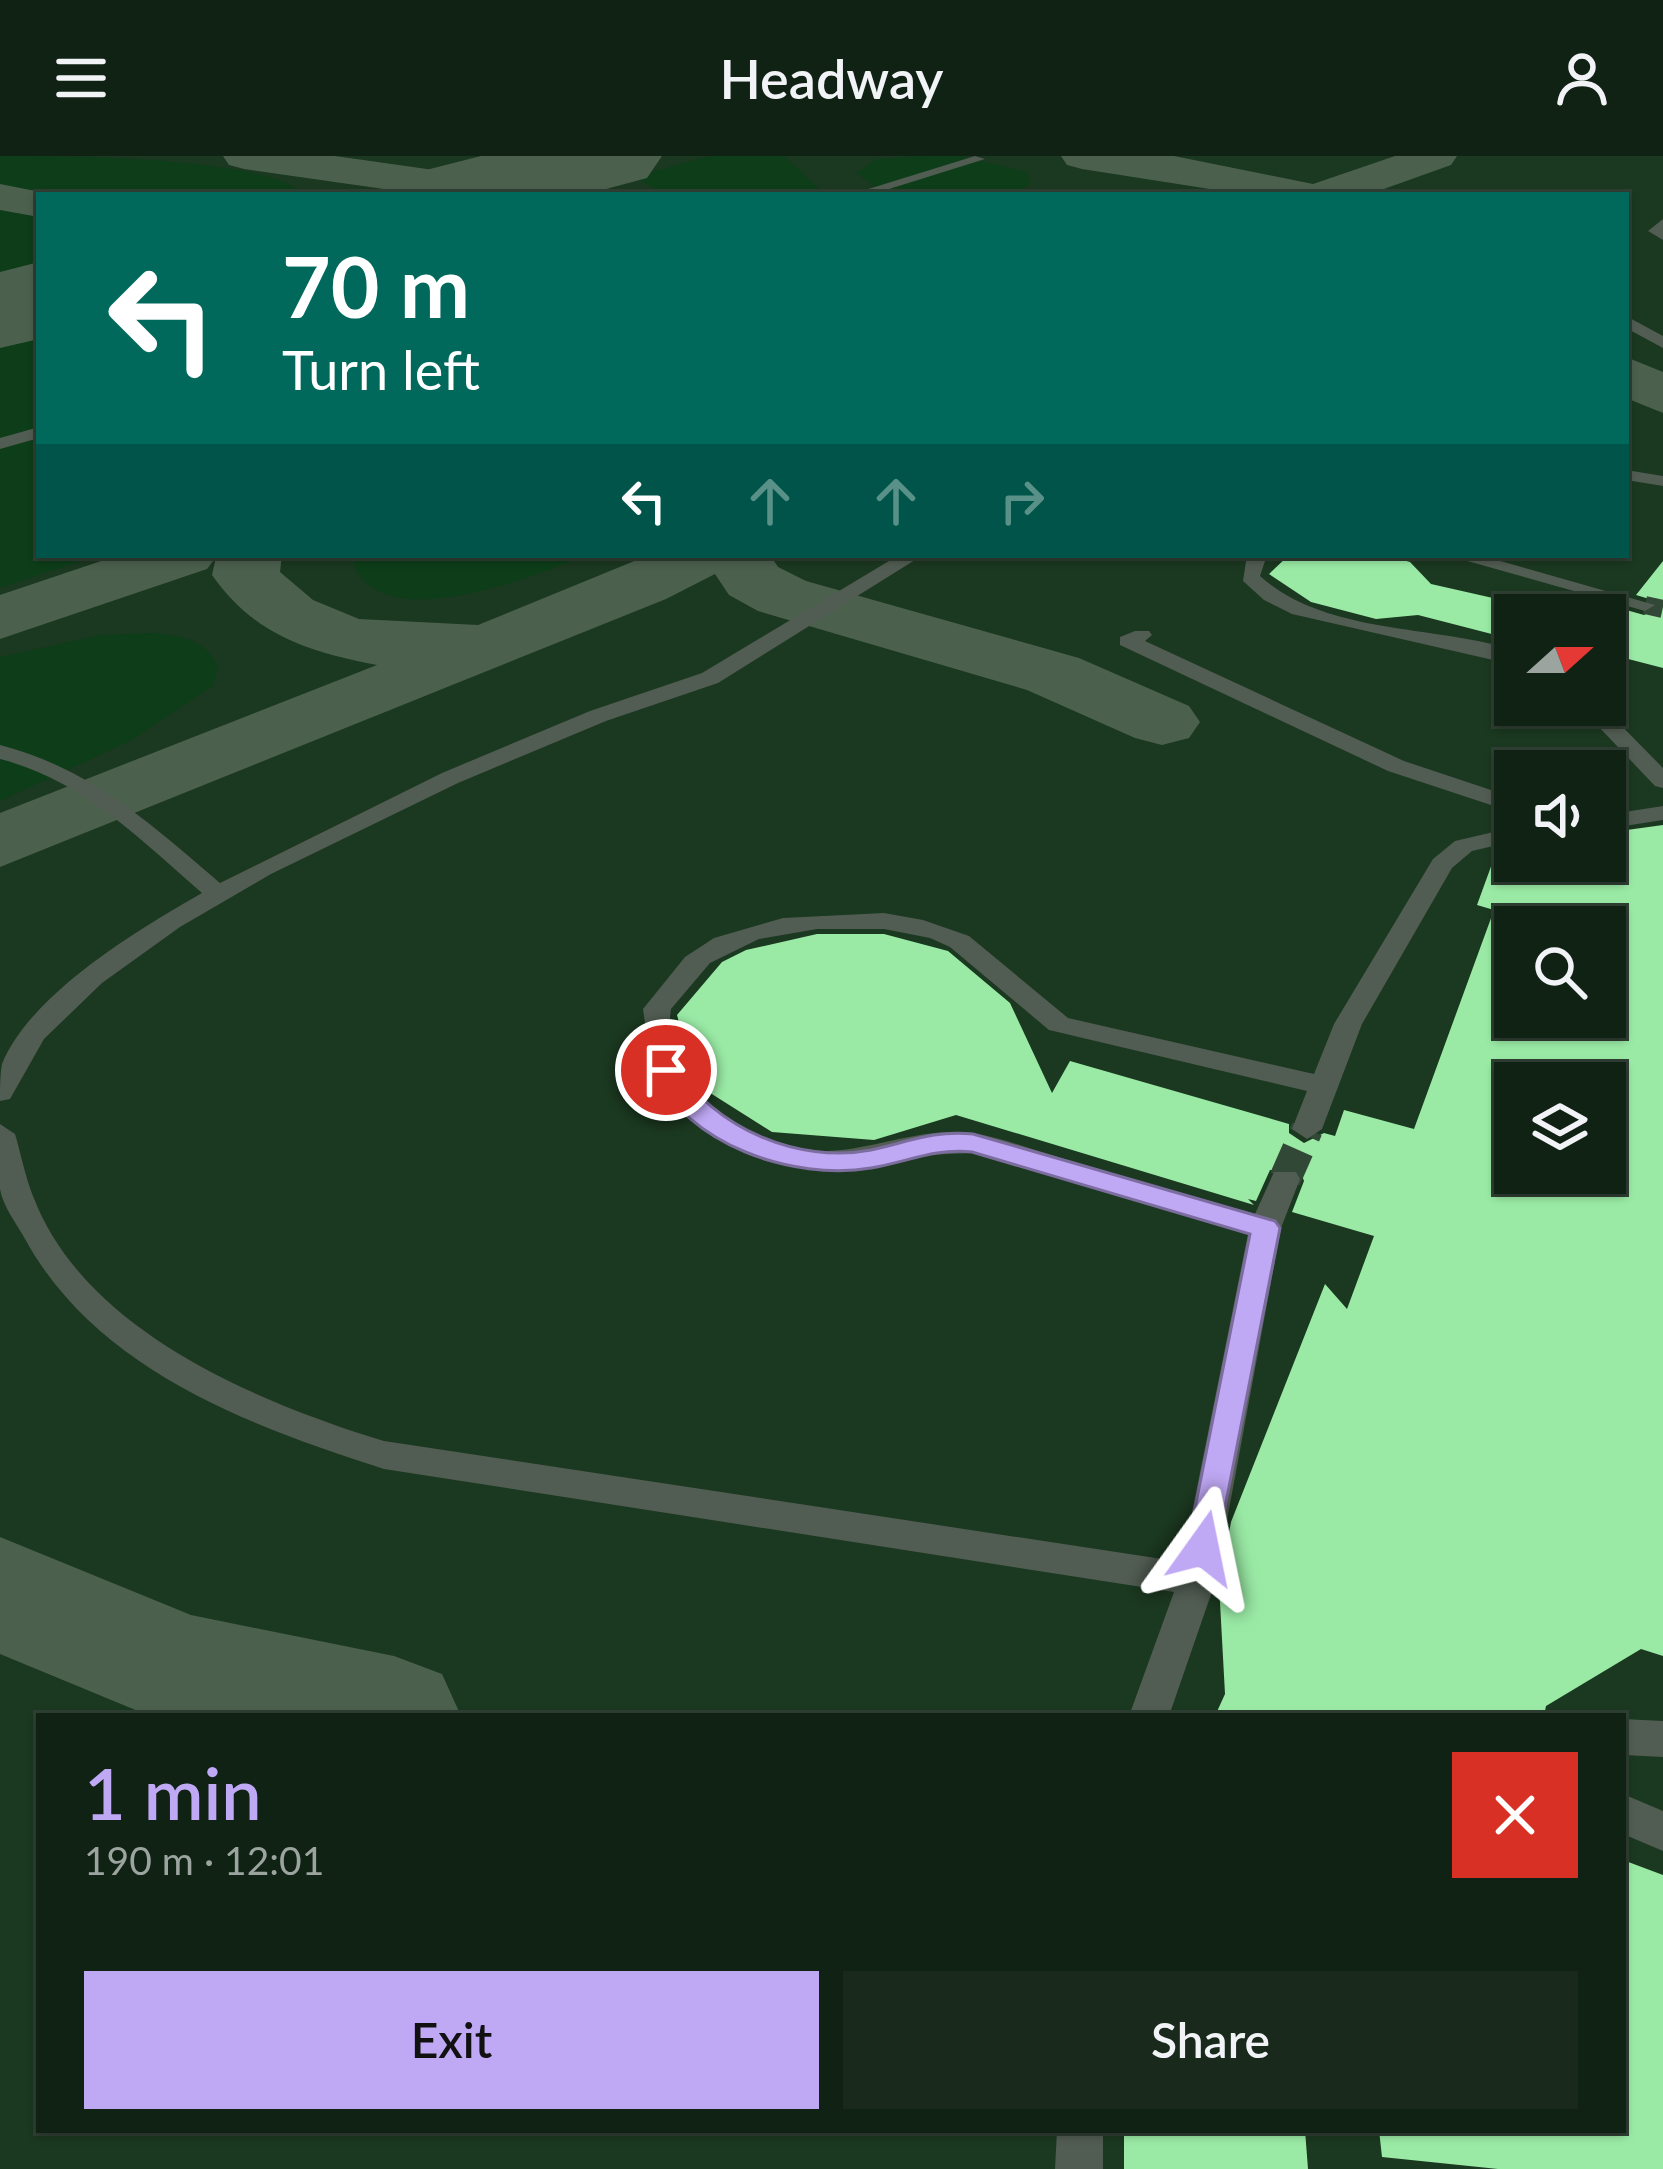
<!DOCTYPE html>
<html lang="en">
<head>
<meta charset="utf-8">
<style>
	body { margin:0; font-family:Lato,sans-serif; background:#192a1d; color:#f1f3f6; height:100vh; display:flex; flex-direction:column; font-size:45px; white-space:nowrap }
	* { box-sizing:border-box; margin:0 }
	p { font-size:39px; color:#9ca4a0 }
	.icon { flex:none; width:66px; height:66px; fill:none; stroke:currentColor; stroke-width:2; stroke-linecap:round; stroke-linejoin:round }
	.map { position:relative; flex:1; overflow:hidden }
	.side { position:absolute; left:36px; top:1557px; width:1590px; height:420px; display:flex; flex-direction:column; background:#102214; border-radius:0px; box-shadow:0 3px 9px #0004,0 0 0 3px #303f34 }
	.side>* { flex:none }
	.banner { position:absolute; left:36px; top:36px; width:1593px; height:366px; border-radius:0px; box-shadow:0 3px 9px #0004,0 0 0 3px #303f34; background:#00695c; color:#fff; overflow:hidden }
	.needle { width:78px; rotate:69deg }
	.buttons { position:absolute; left:1494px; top:438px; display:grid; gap:24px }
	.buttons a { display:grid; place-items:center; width:132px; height:132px; border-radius:0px; background:#102214; box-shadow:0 3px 9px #0004,0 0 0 3px #303f34; font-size:60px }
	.pin { position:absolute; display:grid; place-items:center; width:102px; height:102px; color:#fff; margin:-51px; border:6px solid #fff; border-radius:50%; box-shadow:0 3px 12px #0007 }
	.me { position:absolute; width:132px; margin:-66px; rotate:12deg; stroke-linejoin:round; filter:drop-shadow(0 0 9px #0008) }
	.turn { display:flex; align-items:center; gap:42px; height:252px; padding:0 48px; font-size:54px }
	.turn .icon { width:156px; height:156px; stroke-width:2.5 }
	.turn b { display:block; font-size:84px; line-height:102px }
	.lanes { display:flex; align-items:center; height:114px; padding:0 48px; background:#0003; justify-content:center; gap:60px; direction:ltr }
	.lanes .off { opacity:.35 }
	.round { display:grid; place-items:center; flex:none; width:126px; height:126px; border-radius:0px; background:#192a1d }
	.head { display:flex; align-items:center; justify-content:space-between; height:204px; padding:0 48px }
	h1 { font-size:72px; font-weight:600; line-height:90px; color:#bfa8f4 }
	.button { display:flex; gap:24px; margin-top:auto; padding:24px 48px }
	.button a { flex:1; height:138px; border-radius:0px; background:#bfa8f4; color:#111; font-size:48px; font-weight:600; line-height:138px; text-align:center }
	.button a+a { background:#192a1d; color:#f1f3f6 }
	header { display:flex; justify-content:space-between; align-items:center; height:156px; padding:0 48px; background:#102214; font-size:54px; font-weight:600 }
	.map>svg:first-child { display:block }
	.built { fill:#1b3820; fill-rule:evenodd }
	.green { fill:#0d3d19 }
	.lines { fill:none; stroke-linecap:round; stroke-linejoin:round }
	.taxiway { fill:#4c604e; fill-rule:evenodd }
	.runway { fill:#4c604e; fill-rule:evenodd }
	.building { fill:#9aeaa5; fill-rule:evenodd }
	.minor-tunnel-far1 { stroke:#324836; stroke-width:18; stroke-dasharray:18 9; stroke-linecap:butt }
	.minor-tunnel { stroke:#324836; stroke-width:32; stroke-dasharray:32 16; stroke-linecap:butt }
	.minor { fill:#515c52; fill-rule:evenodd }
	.route { fill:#bfa8f4; stroke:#7c6d9f; stroke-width:3 }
</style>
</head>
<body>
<header><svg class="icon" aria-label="menu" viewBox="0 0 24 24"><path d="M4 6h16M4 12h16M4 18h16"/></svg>Headway<svg class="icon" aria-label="person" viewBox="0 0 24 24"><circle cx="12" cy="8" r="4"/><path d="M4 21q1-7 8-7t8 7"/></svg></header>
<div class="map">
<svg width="1663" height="2013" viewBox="0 0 1663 2013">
	<rect width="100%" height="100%" fill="#162d1a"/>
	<path class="built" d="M 0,0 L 1663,0 L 1663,2013 L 0,2013 ZM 39,39 L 1626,39 L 1626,399 L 39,399 ZM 1515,459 L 1605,459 L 1605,549 L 1515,549 ZM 1515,615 L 1605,615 L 1605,705 L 1515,705 ZM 1515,771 L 1605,771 L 1605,861 L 1515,861 ZM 1515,927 L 1605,927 L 1605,1017 L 1515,1017 ZM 39,1560 L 1623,1560 L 1623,1974 L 39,1974 Z"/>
	<g class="green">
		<path d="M 0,0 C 61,0 266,0 305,39 L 63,39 L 0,29 Z"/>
		<path d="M 711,0 L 784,0 L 825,39 L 669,39 L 639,24 L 648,17 Z"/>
		<path d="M 923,0 L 960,0 L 1026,16 L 1031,28 L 1009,39 L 868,39 L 880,34 L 857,17 L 876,3 Z"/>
		<path d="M 0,52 L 39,60 L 31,64 L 39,67 L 39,114 L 0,123 Z"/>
		<path d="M 39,176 L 39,399 L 99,399 L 0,432 L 0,186 Z"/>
		<path d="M 356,399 L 586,399 C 538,419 384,482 354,409 Z"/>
		<path d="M 154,477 C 181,480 205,484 218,510 L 213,530 L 132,584 L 0,645 L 0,501 L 101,479 Z"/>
	</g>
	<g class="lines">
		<g class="taxiway">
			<path d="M 223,0 L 335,0 L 519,26 L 535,30 L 541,39 L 426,39 L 244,13 L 229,9 Z"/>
			<path d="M 575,0 L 632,0 L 626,9 L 591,25 L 598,39 L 551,39 L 545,30 L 557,8 Z"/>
			<path d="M 1061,0 L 1174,0 L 1313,28 L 1395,0 L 1457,0 L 1451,9 L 1367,39 L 1248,39 L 1082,13 L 1067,9 Z"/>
			<path d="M 0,28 L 56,39 L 39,39 L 39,61 L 0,54 Z"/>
			<path d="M 1626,201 L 1663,216 L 1663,257 L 1626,242 Z"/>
			<path d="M 119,399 L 282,399 L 280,416 L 313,444 L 359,463 L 478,469 L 649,399 L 770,399 L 778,411 L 806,425 L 1079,502 L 1189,550 L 1200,566 L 1189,582 L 1162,589 L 1135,582 L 1027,534 L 758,455 L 729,439 L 715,418 L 666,443 L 0,711 L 0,657 L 377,509 C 308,496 254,479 212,419 L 216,401 L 207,413 L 0,483 L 0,439 Z"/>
			<path d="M 0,1381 L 191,1459 L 394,1500 L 442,1518 L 461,1560 L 150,1560 L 0,1498 Z"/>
		</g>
		<g class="runway">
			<path d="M 481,0 L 662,0 L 647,22 L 584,39 L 402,39 L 418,16 Z"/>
			<path d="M 39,106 L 39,183 L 0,192 L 0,116 Z"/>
		</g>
	</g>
	<g class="building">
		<path d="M 1289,399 L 1385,399 L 1410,406 L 1431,428 L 1515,447 L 1515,484 L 1418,459 L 1376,463 L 1311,446 L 1269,418 Z"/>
		<path d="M 1663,405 L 1663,512 L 1605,497 L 1605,448 L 1644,459 L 1657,453 L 1656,445 L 1636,439 Z"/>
		<path d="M 1663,669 L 1663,1500 L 1641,1493 L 1546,1550 L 1544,1560 L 1215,1560 L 1225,1538 L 1219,1428 L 1231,1366 L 1325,1128 L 1347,1153 L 1374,1080 L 1292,1056 L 1304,1025 L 1300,1014 L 1270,1014 L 1256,1045 L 1248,1043 L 1254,1049 L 956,959 L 874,984 L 772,976 L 696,928 L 677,859 L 722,806 L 746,794 L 817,778 L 884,778 L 948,795 L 1010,847 L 1052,937 L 1070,905 L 1289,968 L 1289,977 L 1304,987 L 1324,977 L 1335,980 L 1344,954 L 1414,973 L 1494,754 L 1477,749 L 1493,705 L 1605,705 L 1605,677 ZM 1515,771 L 1605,771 L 1605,861 L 1515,861 ZM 1515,927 L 1605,927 L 1605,1017 L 1515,1017 Z"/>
		<path d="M 1623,1704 L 1663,1719 L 1663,2013 L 1498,2013 L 1382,2001 L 1379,1974 L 1623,1974 Z"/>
		<path d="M 1124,1974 L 1305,1974 L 1308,2013 L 1124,2013 Z"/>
	</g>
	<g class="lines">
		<path class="minor-tunnel-far1" d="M 1645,449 L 1663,453"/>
		<path class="minor-tunnel" d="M 1285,1023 L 1307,973"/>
		<g class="minor">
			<path d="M 975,0 L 985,3 L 870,39 L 849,39 Z"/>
			<path d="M 1663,63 L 1663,84 L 1648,75 Z"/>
			<path d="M 1626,160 L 1663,180 L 1663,192 L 1626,172 Z"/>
			<path d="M 39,271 L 39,282 L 0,293 L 0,282 Z"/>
			<path d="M 1626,314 L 1663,320 L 1663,330 L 1626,324 Z"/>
			<path d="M 899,399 L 923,399 L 718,527 L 606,565 L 458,627 L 271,718 L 180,771 L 102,827 L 44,883 L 10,943 L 0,945 C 0,933 0,918 2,908 C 30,838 139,773 202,737 C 140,683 82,624 0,603 L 0,589 C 90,612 151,668 220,727 L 442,617 L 590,555 L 702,517 Z"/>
			<path d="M 1247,399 L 1267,399 L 1260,420 C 1320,474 1416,470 1492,488 L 1515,496 L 1515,509 L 1292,458 L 1264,444 L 1243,425 Z"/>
			<path d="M 1446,399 L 1479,399 L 1655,449 L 1645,455 Z"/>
			<path d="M 1135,475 L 1149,475 L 1152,479 L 1145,485 L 1404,605 L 1515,642 L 1515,657 L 1388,615 L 1120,489 L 1120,481 Z"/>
			<path d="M 1578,549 L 1601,549 L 1663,612 L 1663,632 L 1655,630 Z"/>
			<path d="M 1663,650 L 1663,664 L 1605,673 L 1605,659 Z"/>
			<path d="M 1515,671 L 1515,685 L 1472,695 L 1452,712 L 1362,868 L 1322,973 L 1307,983 L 1292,973 L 1307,935 L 1049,874 L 950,791 L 930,782 L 884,773 L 817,773 L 759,783 L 710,807 L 671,853 C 658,937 754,997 828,995 C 876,993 925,970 973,977 C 1003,982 1033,994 1061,1002 C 1126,1021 1191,1040 1255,1058 L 1274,1016 L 1296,1016 L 1300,1023 L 1281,1072 L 1216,1424 L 1169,1560 L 1129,1560 L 1174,1436 L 384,1313 C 250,1270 97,1214 25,1083 C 17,1068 3,1051 0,1033 C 0,1013 0,989 0,968 L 15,978 C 21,998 25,1020 33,1040 C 84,1175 257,1246 384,1285 L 1182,1406 L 1248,1078 L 972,997 L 924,999 L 826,1015 L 765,1005 L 713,981 L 669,943 L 650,902 L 643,853 L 685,801 L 714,782 L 783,762 L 884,757 L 923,764 L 969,780 L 1068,862 L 1314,918 L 1334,868 L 1433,703 L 1455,685 Z"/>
			<path d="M 1623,1563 L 1663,1565 L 1663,1601 L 1623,1599 Z"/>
			<path d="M 1623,1638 L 1663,1655 L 1663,1695 L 1623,1678 Z"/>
			<path d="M 1057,1974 L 1103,1974 L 1103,2013 L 1055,2013 Z"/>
		</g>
	</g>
	<path class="route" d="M 666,906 L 675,909 C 714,972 798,1008 871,994 C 908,986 934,974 973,978 L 1275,1065 L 1280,1072 L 1215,1402 L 1191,1402 L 1187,1392 L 1250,1078 L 972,996 C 933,992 908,1006 871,1012 C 793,1025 687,989 653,914 Z"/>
</svg>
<div class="buttons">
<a><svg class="needle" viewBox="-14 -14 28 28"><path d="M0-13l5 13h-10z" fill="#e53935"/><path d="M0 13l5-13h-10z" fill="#9ca4a0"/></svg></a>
<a><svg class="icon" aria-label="sound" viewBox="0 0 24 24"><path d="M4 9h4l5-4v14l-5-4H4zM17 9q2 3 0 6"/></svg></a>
<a><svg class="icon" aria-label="search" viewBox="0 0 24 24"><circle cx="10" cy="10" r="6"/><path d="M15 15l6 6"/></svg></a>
<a><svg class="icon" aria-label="layers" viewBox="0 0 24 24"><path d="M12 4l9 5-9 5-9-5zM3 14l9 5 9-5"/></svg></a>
</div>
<div class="pin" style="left:666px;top:914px;background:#d93025"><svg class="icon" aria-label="arrive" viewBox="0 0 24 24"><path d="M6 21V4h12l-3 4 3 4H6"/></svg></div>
<svg class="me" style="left:1203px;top:1392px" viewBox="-20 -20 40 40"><path d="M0-17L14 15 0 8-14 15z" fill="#bfa8f4" stroke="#fff" stroke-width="4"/></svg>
<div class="banner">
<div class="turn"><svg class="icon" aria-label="left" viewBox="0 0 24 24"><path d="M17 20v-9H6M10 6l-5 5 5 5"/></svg><div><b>70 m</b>Turn left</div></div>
<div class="lanes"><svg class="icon" aria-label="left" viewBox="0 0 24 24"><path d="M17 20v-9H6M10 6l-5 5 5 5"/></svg><svg class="icon off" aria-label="ahead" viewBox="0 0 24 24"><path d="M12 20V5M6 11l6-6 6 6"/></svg><svg class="icon off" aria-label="ahead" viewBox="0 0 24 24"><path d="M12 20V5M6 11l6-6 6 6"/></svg><svg class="icon off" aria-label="right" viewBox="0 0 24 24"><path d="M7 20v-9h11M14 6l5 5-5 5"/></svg></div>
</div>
<section class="side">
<div class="head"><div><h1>1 min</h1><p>190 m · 12:01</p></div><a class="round" style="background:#d93025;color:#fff"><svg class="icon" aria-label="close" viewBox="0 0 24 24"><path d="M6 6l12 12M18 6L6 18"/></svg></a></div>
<div class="button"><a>Exit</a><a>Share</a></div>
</section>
</div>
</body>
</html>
